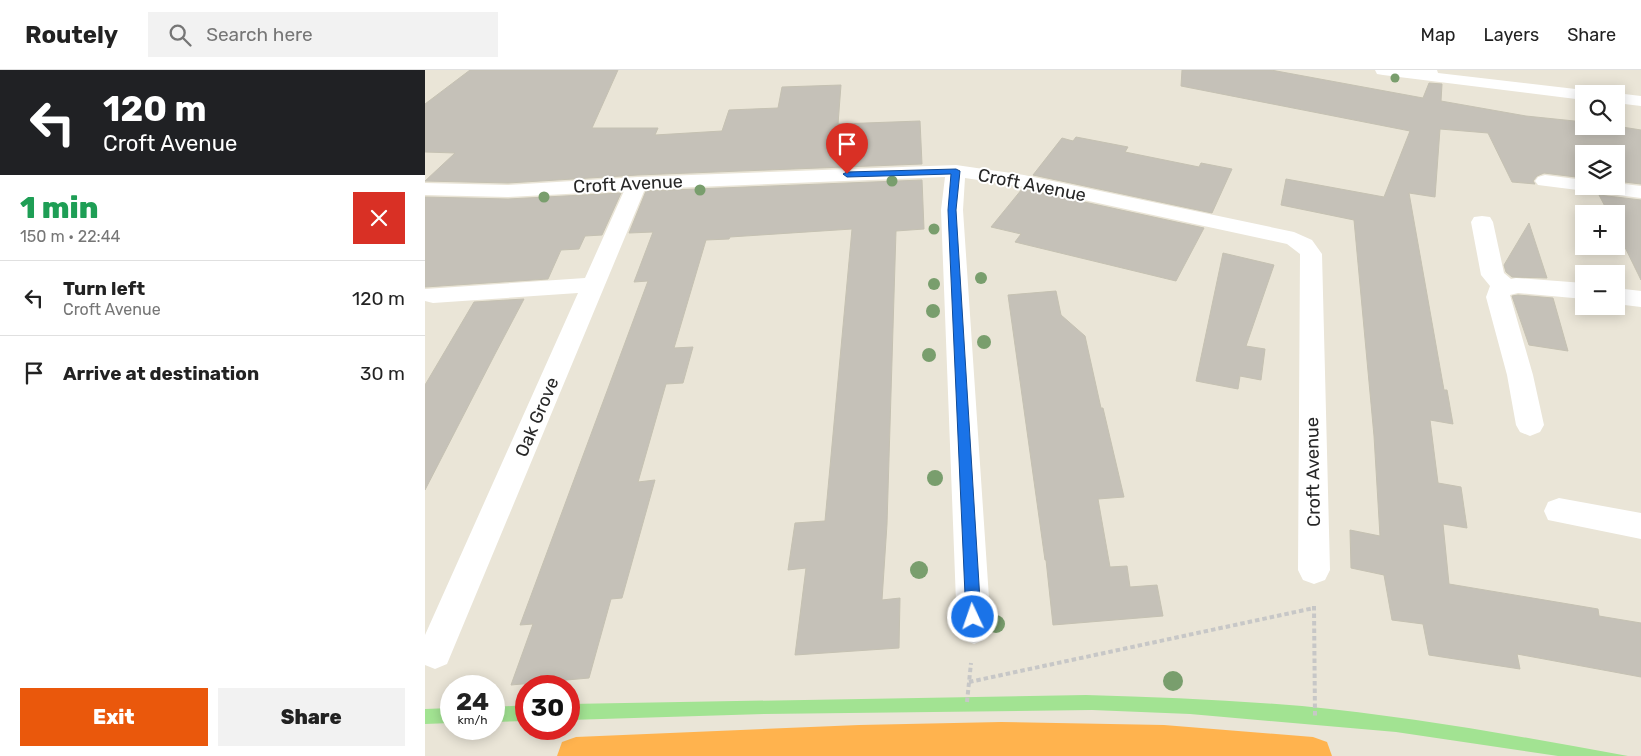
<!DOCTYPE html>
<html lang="en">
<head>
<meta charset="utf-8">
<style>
	body { margin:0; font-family:Rubik,sans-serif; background:#f2f2f2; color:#222; height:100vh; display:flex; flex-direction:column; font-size:19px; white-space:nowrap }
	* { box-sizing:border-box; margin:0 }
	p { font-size:16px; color:#767676 }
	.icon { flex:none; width:28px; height:28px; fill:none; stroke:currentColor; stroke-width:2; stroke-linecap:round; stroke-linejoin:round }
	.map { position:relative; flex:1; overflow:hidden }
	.panel { display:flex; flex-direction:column; background:#fff; width:425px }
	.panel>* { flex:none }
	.banner { background:#202124; color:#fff; overflow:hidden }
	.fabs { position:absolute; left:1150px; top:15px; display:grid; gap:10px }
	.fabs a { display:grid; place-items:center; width:50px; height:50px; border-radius:0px; background:#fff; box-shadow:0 2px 12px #0003; font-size:25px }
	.speed { position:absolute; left:15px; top:605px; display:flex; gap:10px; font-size:25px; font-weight:700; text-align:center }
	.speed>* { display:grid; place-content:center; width:65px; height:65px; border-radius:50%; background:#fff; box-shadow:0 2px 12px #0003; line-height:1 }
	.speed small { font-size:12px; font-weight:400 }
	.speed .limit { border:8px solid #d22; background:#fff; color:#111 }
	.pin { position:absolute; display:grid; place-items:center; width:42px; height:42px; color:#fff; margin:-51px -21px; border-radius:50% 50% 50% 0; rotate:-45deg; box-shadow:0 0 5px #0007 }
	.pin .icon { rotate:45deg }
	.me { position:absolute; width:55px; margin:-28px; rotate:357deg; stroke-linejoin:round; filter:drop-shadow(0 0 4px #0008) }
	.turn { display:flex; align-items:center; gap:18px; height:105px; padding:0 20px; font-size:22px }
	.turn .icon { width:65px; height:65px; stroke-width:2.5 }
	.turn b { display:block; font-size:35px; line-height:42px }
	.round { display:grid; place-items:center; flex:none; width:52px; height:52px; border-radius:0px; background:#f2f2f2 }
	.head { display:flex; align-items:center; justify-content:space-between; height:85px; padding:0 20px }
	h1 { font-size:30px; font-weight:800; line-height:38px; color:#1e9e55 }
	.primary-button { display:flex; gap:10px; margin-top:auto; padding:10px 20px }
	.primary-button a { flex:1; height:58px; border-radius:0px; background:#ea580c; color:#fff; font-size:20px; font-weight:800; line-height:58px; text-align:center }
	.primary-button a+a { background:#f2f2f2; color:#222 }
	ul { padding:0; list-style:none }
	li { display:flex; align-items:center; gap:15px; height:75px; padding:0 20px; border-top:1px solid #e0e0e0 }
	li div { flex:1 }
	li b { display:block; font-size:19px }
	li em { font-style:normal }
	header { display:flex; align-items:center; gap:30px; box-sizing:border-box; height:70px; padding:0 25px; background:#fff; border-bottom:1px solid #e0e0e0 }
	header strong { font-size:24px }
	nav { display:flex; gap:28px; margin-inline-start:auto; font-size:18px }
	.search { width:350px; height:45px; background:#f2f2f2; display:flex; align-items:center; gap:12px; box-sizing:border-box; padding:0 18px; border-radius:0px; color:#767676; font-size:19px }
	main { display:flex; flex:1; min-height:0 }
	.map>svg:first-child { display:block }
	.green { fill:#a2e392 }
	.building { fill:#c5c1b8; stroke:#c5c1b2 }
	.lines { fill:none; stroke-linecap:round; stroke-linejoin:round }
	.path { stroke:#c7c7c7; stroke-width:4; stroke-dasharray:4.5 3; stroke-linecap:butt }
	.minor { fill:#fff; fill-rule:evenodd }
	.highway { fill:#ffb34e; fill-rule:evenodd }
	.tree { fill:#799e6d }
	.route { fill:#1a73e8; stroke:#114b97 }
	.labels { text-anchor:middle; stroke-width:4; stroke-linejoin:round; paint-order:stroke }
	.street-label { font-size:18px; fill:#272727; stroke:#fff }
</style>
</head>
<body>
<header>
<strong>Routely</strong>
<div class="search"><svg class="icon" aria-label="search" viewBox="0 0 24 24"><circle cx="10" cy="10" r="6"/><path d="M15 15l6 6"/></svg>Search here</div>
<nav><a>Map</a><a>Layers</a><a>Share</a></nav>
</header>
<main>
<section class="panel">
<div class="banner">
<div class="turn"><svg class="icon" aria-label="left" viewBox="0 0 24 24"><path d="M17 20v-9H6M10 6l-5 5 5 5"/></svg><div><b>120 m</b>Croft Avenue</div></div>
</div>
<div class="head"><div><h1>1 min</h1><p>150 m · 22:44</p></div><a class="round" style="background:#d93025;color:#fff"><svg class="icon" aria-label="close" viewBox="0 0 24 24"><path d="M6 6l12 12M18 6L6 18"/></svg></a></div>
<ul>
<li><svg class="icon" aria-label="left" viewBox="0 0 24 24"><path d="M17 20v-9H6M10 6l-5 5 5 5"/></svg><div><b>Turn left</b><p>Croft Avenue</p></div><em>120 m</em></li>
<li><svg class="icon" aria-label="arrive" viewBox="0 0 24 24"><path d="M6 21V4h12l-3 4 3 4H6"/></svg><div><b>Arrive at destination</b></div><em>30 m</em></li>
</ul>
<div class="primary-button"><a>Exit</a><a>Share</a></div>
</section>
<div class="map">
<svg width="1216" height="686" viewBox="0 0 1216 686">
	<rect width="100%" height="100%" fill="#eae5d7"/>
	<g class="green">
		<path d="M 661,625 C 733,627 805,630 877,636 C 987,647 1095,666 1203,686 L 1133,686 L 971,662 L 765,644 L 667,640 L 339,644 L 144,650 L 144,634 Z"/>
		<path d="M 101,635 L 101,651 L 69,652 L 69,637 Z"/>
		<path d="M 26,638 L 26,653 L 0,654 L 0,639 Z"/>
	</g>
	<g class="building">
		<path d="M 45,0 L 193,0 L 167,58 L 233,58 L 230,65 L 297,61 L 304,40 L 353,38 L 357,17 L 416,15 L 413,54 L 495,51 L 497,94 L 213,105 L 83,113 L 0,111 L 30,83 L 0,82 L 0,34 Z"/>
		<path d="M 757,0 L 846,0 L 998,28 L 1004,13 L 1017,14 L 1016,31 L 1101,46 L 1159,52 L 1159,56 L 1191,56 L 1216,60 L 1216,114 L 1191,111 L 1191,84 L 1159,84 L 1159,108 L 1119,103 L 1112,106 L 1108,111 L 1110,114 L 1087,112 L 1063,63 L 1015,59 L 1010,127 L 984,123 L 1019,320 L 1022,320 L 1028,354 L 1005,350 L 1013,413 L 1036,417 L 1042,458 L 1018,454 L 1024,514 L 1173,539 L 1174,546 L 1216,553 L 1216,607 L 1092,584 L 1095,599 L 1004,585 L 998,554 L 967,550 L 959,505 L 926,498 L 925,460 L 955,466 L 949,366 L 929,150 L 856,135 L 861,109 L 959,127 L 985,61 L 756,16 Z"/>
		<path d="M 651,67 L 703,77 L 700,82 L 774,97 L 776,93 L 807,99 L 787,143 L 608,105 L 637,68 L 648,71 Z"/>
		<path d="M 497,110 L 499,159 L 471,161 L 462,454 L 457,530 L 475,528 L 474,578 L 370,585 L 381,498 L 363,500 L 370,453 L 400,451 L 427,159 L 305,167 L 304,169 L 281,170 L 249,278 L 268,277 L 258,313 L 241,314 L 213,412 L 230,410 L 197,528 L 186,529 L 164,608 L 86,615 L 108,554 L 95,555 L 223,211 L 209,212 L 228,162 L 204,163 L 221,121 Z"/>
		<path d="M 597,119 L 599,119 L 779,158 L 751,211 L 590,172 L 596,164 L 566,157 Z"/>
		<path d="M 196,123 L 177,165 L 160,166 L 154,179 L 136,180 L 123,209 L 0,217 L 0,127 L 83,129 Z"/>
		<path d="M 1174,125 L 1216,130 L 1216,210 L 1191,159 L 1191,144 L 1184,144 Z"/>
		<path d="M 1104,153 L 1122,208 L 1087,207 L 1081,202 L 1079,195 Z"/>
		<path d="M 798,183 L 849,195 L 821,276 L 840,279 L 836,310 L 815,306 L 813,319 L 771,311 Z"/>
		<path d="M 631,221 L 636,245 L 660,266 L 676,338 L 678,338 L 699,427 L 673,429 L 685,497 L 702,496 L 705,517 L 732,515 L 738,546 L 628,555 L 621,490 L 620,490 L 583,225 Z"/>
		<path d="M 1093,225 L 1128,228 L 1143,281 L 1104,275 L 1087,226 Z"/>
		<path d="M 99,229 L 70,284 L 0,420 L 0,315 L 49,232 Z"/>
	</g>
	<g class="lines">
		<g class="path">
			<path d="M 889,536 L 890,647"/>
			<path d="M 544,612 L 889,538"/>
			<path d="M 542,632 L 546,593"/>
		</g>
		<g class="minor">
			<path d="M 950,0 L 1012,0 L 1013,3 L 1159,20 L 1167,24 L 1159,24 L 1159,30 L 958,5 L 952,4 Z"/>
			<path d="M 1191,23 L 1216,26 L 1216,36 L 1191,33 L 1191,24 L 1187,24 Z"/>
			<path d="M 531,95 L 599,105 L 869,162 L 887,170 L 897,184 L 905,500 L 900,510 L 889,514 L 878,510 L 873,500 L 875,184 L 862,174 L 599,117 L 540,108 L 538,140 L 566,558 L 561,569 L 549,574 L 537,569 L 532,558 L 516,140 L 520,107 L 220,119 L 22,594 L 10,599 L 0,595 L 0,565 L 153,223 L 8,233 L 0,231 L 0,219 L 160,208 L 199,121 L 83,127 L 0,125 L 0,113 L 83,115 L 213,107 Z"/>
			<path d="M 1120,105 L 1159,110 L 1159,116 L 1191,116 L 1191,113 L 1216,116 L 1216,128 L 1113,115 L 1110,111 L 1113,107 Z"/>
			<path d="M 1057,146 L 1065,147 L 1068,152 L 1079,203 L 1086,209 L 1091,208 L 1159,213 L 1159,229 L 1093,223 L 1085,225 L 1108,305 L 1119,355 L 1115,362 L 1105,366 L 1095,362 L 1091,355 L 1082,305 L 1061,227 L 1065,216 L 1056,205 L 1046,152 L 1049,147 Z"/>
			<path d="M 1191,218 L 1216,221 L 1216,237 L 1191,234 Z"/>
			<path d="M 1134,428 L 1216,443 L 1216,469 L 1123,450 L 1119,441 L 1123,432 Z"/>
		</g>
		<path class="highway" d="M 576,652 L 739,655 L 888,667 L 902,672 L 907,686 L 132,686 L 137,672 L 151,667 L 434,655 Z"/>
	</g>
	<g class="tree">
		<circle cx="970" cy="8" r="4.5"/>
		<circle cx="428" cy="86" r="5"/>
		<circle cx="467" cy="111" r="5.5"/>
		<circle cx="275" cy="120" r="5.5"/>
		<circle cx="119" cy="127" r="5.5"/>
		<circle cx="509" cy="159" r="5.5"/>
		<circle cx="556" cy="208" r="6"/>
		<circle cx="509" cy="214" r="6"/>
		<circle cx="508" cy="241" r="7"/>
		<circle cx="559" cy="272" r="7"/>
		<circle cx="504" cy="285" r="7"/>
		<circle cx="510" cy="408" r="8"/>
		<circle cx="494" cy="500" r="9"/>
		<circle cx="571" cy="554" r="9"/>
		<circle cx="748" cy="611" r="10"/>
	</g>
	<path class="route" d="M 531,99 L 535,101 L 531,140 L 556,547 L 553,552 L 548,554 L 544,552 L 541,547 L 523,140 L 526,104 L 422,107 L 418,104 L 422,102 Z"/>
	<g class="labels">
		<g class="street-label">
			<text transform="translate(203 114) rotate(-3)" y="6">Croft Avenue</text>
			<text transform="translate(607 115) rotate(11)" y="6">Croft Avenue</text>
			<text transform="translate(112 347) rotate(-67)" y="6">Oak Grove</text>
			<text transform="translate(888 402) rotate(-91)" y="6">Croft Avenue</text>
		</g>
	</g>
</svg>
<div class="fabs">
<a><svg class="icon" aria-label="search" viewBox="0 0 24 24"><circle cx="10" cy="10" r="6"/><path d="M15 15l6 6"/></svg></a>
<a><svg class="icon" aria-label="layers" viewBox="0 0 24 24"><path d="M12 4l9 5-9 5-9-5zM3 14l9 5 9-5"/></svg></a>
<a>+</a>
<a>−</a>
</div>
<div class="speed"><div>24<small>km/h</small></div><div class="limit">30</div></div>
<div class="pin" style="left:422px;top:104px;background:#d93025"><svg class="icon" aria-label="arrive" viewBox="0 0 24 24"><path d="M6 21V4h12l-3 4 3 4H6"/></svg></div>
<svg class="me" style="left:548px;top:547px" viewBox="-20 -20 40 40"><circle r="17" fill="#1a73e8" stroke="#fff" stroke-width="3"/><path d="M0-11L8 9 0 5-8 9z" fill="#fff"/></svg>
</div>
</main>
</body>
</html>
